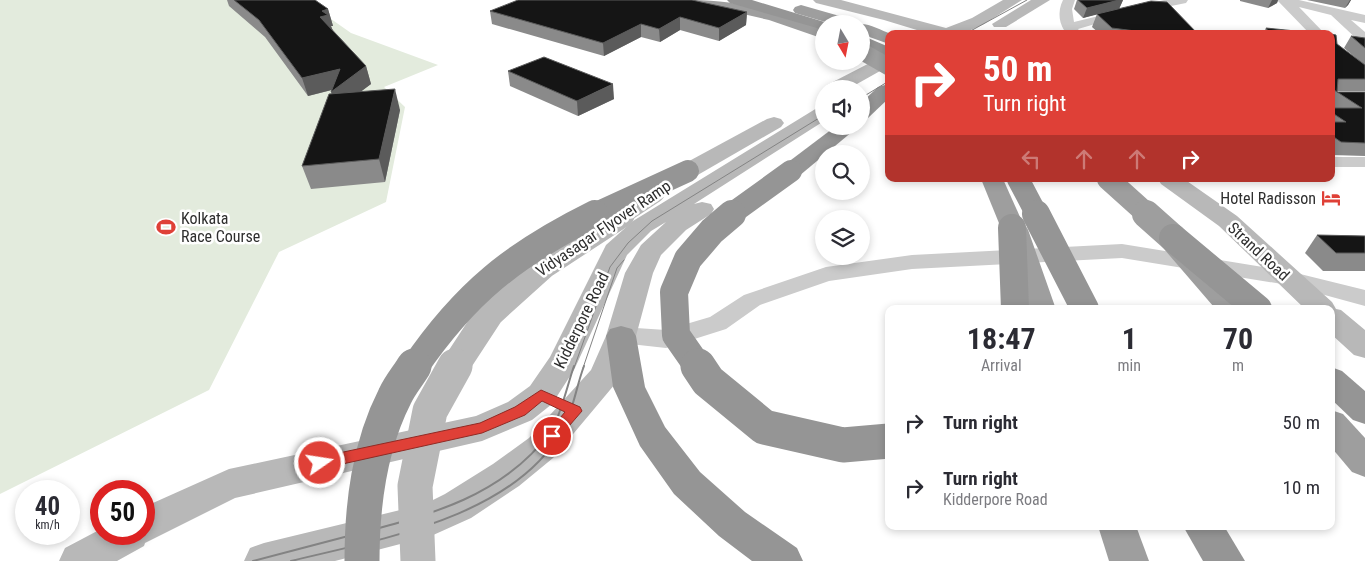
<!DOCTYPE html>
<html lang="en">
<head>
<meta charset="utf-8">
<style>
	body { margin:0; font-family:"Roboto Condensed",sans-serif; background:#f7f7f7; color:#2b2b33; height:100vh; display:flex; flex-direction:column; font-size:19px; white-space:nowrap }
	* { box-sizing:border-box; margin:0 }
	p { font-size:16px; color:#7c7c81 }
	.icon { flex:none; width:28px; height:28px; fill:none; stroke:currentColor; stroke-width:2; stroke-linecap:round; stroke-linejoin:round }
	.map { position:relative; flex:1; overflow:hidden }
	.drawer { position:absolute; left:885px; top:305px; width:450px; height:225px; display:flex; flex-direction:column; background:#fff; border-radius:10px; box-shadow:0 2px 8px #0003 }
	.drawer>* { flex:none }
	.hud { position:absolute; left:885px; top:30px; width:450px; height:152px; border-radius:10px; box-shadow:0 2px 8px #0003; background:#df4037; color:#fff; overflow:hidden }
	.needle { width:32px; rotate:170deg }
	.fabs { position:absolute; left:815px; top:15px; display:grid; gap:10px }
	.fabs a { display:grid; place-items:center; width:55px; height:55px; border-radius:50%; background:#fff; box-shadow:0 2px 8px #0003; font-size:25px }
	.speed { position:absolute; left:15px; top:480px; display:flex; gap:10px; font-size:25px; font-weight:700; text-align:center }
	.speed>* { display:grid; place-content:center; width:65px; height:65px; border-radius:50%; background:#fff; box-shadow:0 2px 8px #0003; line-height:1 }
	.speed small { font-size:12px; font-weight:400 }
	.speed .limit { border:8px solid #d22; background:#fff; color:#111 }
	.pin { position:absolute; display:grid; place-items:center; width:42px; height:42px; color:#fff; margin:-21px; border:2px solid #fff; border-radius:50%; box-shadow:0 1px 5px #0007 }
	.me { position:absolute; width:55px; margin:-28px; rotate:77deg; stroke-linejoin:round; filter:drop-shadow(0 0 4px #0008) }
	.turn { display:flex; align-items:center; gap:18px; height:105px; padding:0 15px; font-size:22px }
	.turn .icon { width:65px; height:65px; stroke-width:2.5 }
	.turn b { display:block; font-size:35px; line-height:42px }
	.lanes { display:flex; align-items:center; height:48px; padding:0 15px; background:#0003; justify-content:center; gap:25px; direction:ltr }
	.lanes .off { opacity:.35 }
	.eta { display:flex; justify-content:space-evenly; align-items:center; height:85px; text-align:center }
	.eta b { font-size:30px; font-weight:700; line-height:35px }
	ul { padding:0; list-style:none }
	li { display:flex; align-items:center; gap:15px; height:65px; padding:0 15px }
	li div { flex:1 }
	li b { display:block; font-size:19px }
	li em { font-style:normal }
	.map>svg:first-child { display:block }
	.green { fill:#e3ebdd }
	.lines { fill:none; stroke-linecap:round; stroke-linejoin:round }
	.minor { fill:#cbcbcb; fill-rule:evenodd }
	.secondary { fill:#b8b8b8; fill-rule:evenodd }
	.trunk { fill:#9e9e9e; fill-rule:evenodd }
	.motorway { fill:#959595; fill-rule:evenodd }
	.tram-far1 { stroke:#838383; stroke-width:1 }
	.tram { stroke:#838383; stroke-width:2 }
	.secondary-bridge-far2 { stroke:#b8b8b8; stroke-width:22 }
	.secondary-bridge-far1 { stroke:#b8b8b8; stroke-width:28 }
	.secondary-bridge { stroke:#b8b8b8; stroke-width:35 }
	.trunk-bridge-far2 { stroke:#9e9e9e; stroke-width:17 }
	.trunk-bridge-far1 { stroke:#9e9e9e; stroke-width:22 }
	.trunk-bridge { stroke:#9e9e9e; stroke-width:28 }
	.motorway-bridge-far2 { stroke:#959595; stroke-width:22 }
	.motorway-bridge-far1 { stroke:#959595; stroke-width:28 }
	.motorway-bridge { stroke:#959595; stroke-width:35 }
	.wall { fill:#8a8a8a }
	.shaded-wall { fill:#5b5b5b }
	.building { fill:#151515; stroke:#5b5b5b }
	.route { fill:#df4037; stroke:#912a24 }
	.labels { text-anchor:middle; stroke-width:5; stroke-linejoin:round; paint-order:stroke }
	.poi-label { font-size:16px; fill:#2e2e2e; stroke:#fff; text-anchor:end }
	.street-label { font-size:16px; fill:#2e2e2e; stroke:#fff }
</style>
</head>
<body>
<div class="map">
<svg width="1365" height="561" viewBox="0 0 1365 561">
	<rect width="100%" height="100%" fill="#fff"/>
	<path class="green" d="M 0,0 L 304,0 L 351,33 L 438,65 L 384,87 L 405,107 L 386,202 L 279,252 L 209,390 L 0,494 Z"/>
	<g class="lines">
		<g class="minor">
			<path d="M 1063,0 L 1075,0 L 1072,9 L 1074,22 L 1164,0 L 1188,0 L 1186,3 L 1126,15 L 1078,29 L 1082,34 L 1067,34 C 1059,25 1057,12 1063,0 Z"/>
			<path d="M 1277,0 L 1299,0 L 1365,15 L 1365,23 L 1351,20 L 1365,32 L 1365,43 L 1360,42 L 1331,15 L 1299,7 L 1325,34 L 1310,34 Z"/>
			<rect x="1331" y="157" width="34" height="10"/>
			<path d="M 1122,244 L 1288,271 L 1365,290 L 1365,306 L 1288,285 L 1122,258 L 912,269 L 829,281 L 760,305 L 726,329 L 666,348 L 612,342 L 609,336 L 612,330 L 621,327 L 666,330 L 710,317 L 744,295 L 826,267 L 912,255 Z"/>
		</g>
		<g class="secondary">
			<path d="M 813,0 L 841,0 L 946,28 L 972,18 L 1003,0 L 1022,0 L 984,24 L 962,34 L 930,34 L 884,20 L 816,3 Z"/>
			<path d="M 1031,0 L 1050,0 L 1006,27 L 994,27 L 992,24 Z"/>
			<path d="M 889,53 L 889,66 L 848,89 L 825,89 L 827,85 Z"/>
			<path d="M 824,106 L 824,121 L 694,204 L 702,202 L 711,204 L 714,209 L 711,214 L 686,230 L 661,255 L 653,273 L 636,336 L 615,384 L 553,458 L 519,486 L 471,518 L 431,536 L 335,561 L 244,561 L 250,548 L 264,543 L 425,504 L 445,494 L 493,464 L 529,438 L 591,370 L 606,336 L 625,273 L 641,245 L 666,222 L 651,231 L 627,255 L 574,370 L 552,404 L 532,420 L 482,441 L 235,498 L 145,543 L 144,546 L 117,561 L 59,561 L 65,548 L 101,529 L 101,534 L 144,534 L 144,507 L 229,469 L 476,416 L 508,402 L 530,386 L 550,357 L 606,245 L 633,221 L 817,108 Z"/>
			<path d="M 774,117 L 781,119 L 784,123 L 781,127 L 696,176 L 688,178 L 680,176 L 677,171 L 680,166 L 767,119 Z"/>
			<path d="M 1158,179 L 1184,179 L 1237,216 L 1332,302 L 1336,309 L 1341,310 L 1365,330 L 1365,358 L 1354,355 L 1331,334 L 1331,309 L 1305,309 L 1219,226 L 1161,184 Z"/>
		</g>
		<g class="trunk">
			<path d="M 692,0 C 739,0 781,13 824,28 L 824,39 L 769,20 L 695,3 Z"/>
			<path d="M 801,5 L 857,21 L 859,24 C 869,23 881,30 891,34 L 889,34 L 889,44 L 861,34 L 861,24 L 832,24 L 795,13 L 793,10 L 795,7 Z"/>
			<path d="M 981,179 L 1003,179 L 1025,228 L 1021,233 L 1012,236 L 1003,233 Z"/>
			<path d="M 1331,410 L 1343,414 L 1365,438 L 1365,477 L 1352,472 L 1331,447 Z"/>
			<path d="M 1098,526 L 1136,526 L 1149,561 L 1109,561 Z"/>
		</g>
		<g class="motorway">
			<path d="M 727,0 L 752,0 L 831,24 L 824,24 L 824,30 L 730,3 Z"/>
			<path d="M 861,35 L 889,47 L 889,59 L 861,47 Z"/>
			<path d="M 885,85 L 889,86 L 889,98 L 868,118 L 861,120 L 861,103 L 878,87 Z"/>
			<path d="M 836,126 L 859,126 L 799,176 L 791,178 L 783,176 L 780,171 L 783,166 Z"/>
			<path d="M 621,326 L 632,329 L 636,336 L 645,387 L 665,427 L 700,472 L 745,512 L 797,548 L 803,561 L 752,561 L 719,536 L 674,494 L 640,446 L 613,387 L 606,336 L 610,329 Z"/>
			<path d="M 1331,367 L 1342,371 L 1365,391 L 1365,424 L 1353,420 L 1331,399 Z"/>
			<path d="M 1183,526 L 1224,526 L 1245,561 L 1203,561 Z"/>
		</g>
		<g class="tram-far1">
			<path d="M 965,34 L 1027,0"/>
			<path d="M 861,98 L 889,81"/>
			<path d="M 574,368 L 610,267 L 628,243 L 652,221 L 824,115"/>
			<path d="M 583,368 L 617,268 L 624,260"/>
		</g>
		<g class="tram">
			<path d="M 253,561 C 287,552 322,543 356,534 C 430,515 504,496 551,431 C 560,418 568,383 574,366"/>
			<path d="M 291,561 C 380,539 512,518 562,431 C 573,412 576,387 584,366"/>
		</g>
		<path class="secondary-bridge-far2" d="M 619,215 L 654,192"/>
		<path class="secondary-bridge-far1" d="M 454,368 L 490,313 L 543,265 L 621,214"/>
		<path class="secondary-bridge" d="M 418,561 L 415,486 L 430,411 L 455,366"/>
		<path class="trunk-bridge-far2" d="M 861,51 L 889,67"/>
		<path class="trunk-bridge-far1" d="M 1108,179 L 1148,215"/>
		<g class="trunk-bridge">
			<path d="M 1146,214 L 1173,238 L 1234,309"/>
			<path d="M 1015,235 L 1041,309"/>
		</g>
		<g class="motorway-bridge-far2">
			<path d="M 1018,179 L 1037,215"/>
			<path d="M 592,215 L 688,171"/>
			<path d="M 730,215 L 791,171"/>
		</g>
		<g class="motorway-bridge-far1">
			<path d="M 1036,214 L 1085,309"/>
			<path d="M 1012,228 L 1015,309"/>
			<path d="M 1173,238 L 1258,309"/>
			<path d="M 414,368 C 465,293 514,254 595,214"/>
			<path d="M 699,368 L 676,335 L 674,292 L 688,259 L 712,231 L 732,214"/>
		</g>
		<g class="motorway-bridge">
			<path d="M 698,366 L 708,381 L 764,427 L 843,445 L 889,441"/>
			<path d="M 362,561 C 362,504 369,447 395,396 C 400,385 408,376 414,366"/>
		</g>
	</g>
	<g class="wall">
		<path d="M 227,0 L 315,0 L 328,9 L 333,26 L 331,26 L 332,29 L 366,66 L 371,84 L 361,91 L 400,110 L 385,182 L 311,189 L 302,166 L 332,94 L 332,90 L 308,96 L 265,37 L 229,6 Z"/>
		<path d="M 1077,0 L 1123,0 L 1119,9 L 1198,34 L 1100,34 L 1092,27 L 1097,14 L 1083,18 L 1074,9 Z"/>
		<path d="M 1240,0 L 1278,0 L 1277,3 L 1268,8 L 1240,1 Z"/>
		<path d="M 1307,0 L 1351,0 L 1348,5 L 1345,8 Z"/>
		<path d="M 490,11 L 747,12 L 746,25 L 719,41 L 680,30 L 660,42 L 641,37 L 604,56 L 492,24 Z"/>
		<path d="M 1266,28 L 1325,34 L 1263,34 Z"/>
		<path d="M 1331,34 L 1337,44 L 1363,64 L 1344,48 L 1351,36 L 1365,38 L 1365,91 L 1337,91 L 1337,92 L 1365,92 L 1365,156 L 1332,155 L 1331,154 L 1331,108 L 1335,108 L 1331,106 Z"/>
		<path d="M 508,71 L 614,99 L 578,116 L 510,86 Z"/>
		<path d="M 1317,235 L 1365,236 L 1365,271 L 1323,271 L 1305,253 Z"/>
	</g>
	<g class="shaded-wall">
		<path d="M 1119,0 L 1123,0 L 1119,9 L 1083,18 L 1087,8 Z"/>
		<path d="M 1272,0 L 1278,0 L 1277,3 L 1268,8 Z"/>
		<path d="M 1350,0 L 1351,0 L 1348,5 L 1345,8 Z"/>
		<path d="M 328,9 L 333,26 L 331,26 L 333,31 L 320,17 L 322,11 Z"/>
		<path d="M 747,12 L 746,25 L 719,41 L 719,28 Z"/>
		<path d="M 680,17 L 680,30 L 660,42 L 659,29 Z"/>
		<path d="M 641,24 L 641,37 L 604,56 L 603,43 Z"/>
		<path d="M 366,66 L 371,84 L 337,110 L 331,92 L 335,89 L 308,96 L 302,78 L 340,69 Z"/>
		<path d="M 613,84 L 614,99 L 578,116 L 577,101 Z"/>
		<path d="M 395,89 L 400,110 L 385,182 L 379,159 Z"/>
	</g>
	<g class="building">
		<path d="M 234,0 L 315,0 L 328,9 L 322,11 L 328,15 L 320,17 L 366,66 L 331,92 L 340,69 L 302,78 L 259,20 Z"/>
		<path d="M 518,0 L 692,0 L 747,12 L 719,28 L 680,17 L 659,29 L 641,24 L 603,43 L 490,11 Z"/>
		<path d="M 1078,0 L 1119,0 L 1087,8 Z"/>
		<path d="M 1151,1 L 1167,2 L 1198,34 L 1152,34 L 1151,33 L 1112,28 L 1097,14 Z"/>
		<path d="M 1266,28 L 1325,34 L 1270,34 Z"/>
		<path d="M 1331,34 L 1336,35 L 1337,44 L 1365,65 L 1365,79 L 1338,79 L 1337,92 L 1365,92 L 1365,143 L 1341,142 L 1331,135 L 1331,122 L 1346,122 L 1331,112 L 1331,108 L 1362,108 L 1331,88 Z"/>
		<path d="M 1351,36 L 1365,38 L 1365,48 Z"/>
		<path d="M 544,57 L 613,84 L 577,101 L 508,71 Z"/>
		<path d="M 395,89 L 379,159 L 302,166 L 329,94 Z"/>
		<path d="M 1317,235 L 1365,236 L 1365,253 L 1336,253 Z"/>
	</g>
	<path class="route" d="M 541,390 L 580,407 L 582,411 L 557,440 L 547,440 L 545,436 L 565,412 L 542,401 L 525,415 L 482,433 L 320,469 L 315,468 L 313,463 L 315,459 L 320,457 L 480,423 L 515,407 Z"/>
	<defs>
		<g id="hotel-bare" transform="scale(1.5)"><path d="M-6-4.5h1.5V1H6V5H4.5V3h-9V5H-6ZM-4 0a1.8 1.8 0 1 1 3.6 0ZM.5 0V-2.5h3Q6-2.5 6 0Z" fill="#df4037" stroke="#fff" stroke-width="2.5" paint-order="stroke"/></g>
		<g id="stadium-bare" transform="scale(1.5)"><path d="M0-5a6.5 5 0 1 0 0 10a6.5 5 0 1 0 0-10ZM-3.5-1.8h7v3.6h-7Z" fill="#df4037" stroke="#fff" stroke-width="2.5" paint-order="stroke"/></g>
	</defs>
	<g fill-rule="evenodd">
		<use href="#hotel-bare" x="1331" y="198"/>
		<use href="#stadium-bare" x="166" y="227"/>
	</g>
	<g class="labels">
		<g class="poi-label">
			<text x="1316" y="204">Hotel Radisson</text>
			<text x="181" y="224" text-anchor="start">Kolkata<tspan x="181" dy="18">Race Course</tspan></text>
		</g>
		<g class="street-label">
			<text transform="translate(603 228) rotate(-34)" y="6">Vidyasagar Flyover Ramp</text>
			<text transform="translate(1259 251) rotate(43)" y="6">Strand Road</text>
			<text transform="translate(581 320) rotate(-64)" y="6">Kidderpore Road</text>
		</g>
	</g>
</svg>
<div class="fabs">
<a><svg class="needle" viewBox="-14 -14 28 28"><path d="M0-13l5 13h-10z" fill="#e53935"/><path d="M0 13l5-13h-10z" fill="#7c7c81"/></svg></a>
<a><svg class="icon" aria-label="sound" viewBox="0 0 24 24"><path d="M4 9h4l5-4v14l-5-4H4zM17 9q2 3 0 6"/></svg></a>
<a><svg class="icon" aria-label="search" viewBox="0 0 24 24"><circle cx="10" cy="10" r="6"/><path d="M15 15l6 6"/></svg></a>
<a><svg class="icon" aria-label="layers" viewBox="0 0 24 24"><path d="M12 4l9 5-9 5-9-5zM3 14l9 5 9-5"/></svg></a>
</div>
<div class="speed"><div>40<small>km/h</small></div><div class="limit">50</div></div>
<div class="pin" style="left:552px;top:436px;background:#d93025"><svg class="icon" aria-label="arrive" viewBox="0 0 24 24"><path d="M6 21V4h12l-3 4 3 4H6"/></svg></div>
<svg class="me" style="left:320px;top:463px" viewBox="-20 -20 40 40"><circle r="17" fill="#df4037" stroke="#fff" stroke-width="3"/><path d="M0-11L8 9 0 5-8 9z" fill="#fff"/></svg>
<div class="hud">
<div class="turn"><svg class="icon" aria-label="right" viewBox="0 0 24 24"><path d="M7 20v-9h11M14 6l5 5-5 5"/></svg><div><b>50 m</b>Turn right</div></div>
<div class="lanes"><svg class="icon off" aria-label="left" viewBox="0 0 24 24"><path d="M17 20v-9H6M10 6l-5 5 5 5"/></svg><svg class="icon off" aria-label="ahead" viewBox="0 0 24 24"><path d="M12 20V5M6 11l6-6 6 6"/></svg><svg class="icon off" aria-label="ahead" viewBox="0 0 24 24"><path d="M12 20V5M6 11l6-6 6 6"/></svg><svg class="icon" aria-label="right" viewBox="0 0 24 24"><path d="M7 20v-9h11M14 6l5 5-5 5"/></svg></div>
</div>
<section class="drawer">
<div class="eta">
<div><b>18:47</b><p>Arrival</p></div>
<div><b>1</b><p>min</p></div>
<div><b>70</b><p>m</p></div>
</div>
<ul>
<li><svg class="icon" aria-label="right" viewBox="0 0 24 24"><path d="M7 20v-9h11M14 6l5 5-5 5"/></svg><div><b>Turn right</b></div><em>50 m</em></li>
<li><svg class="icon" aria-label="right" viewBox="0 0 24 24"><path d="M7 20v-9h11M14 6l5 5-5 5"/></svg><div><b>Turn right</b><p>Kidderpore Road</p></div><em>10 m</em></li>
</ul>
</section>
</div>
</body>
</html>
